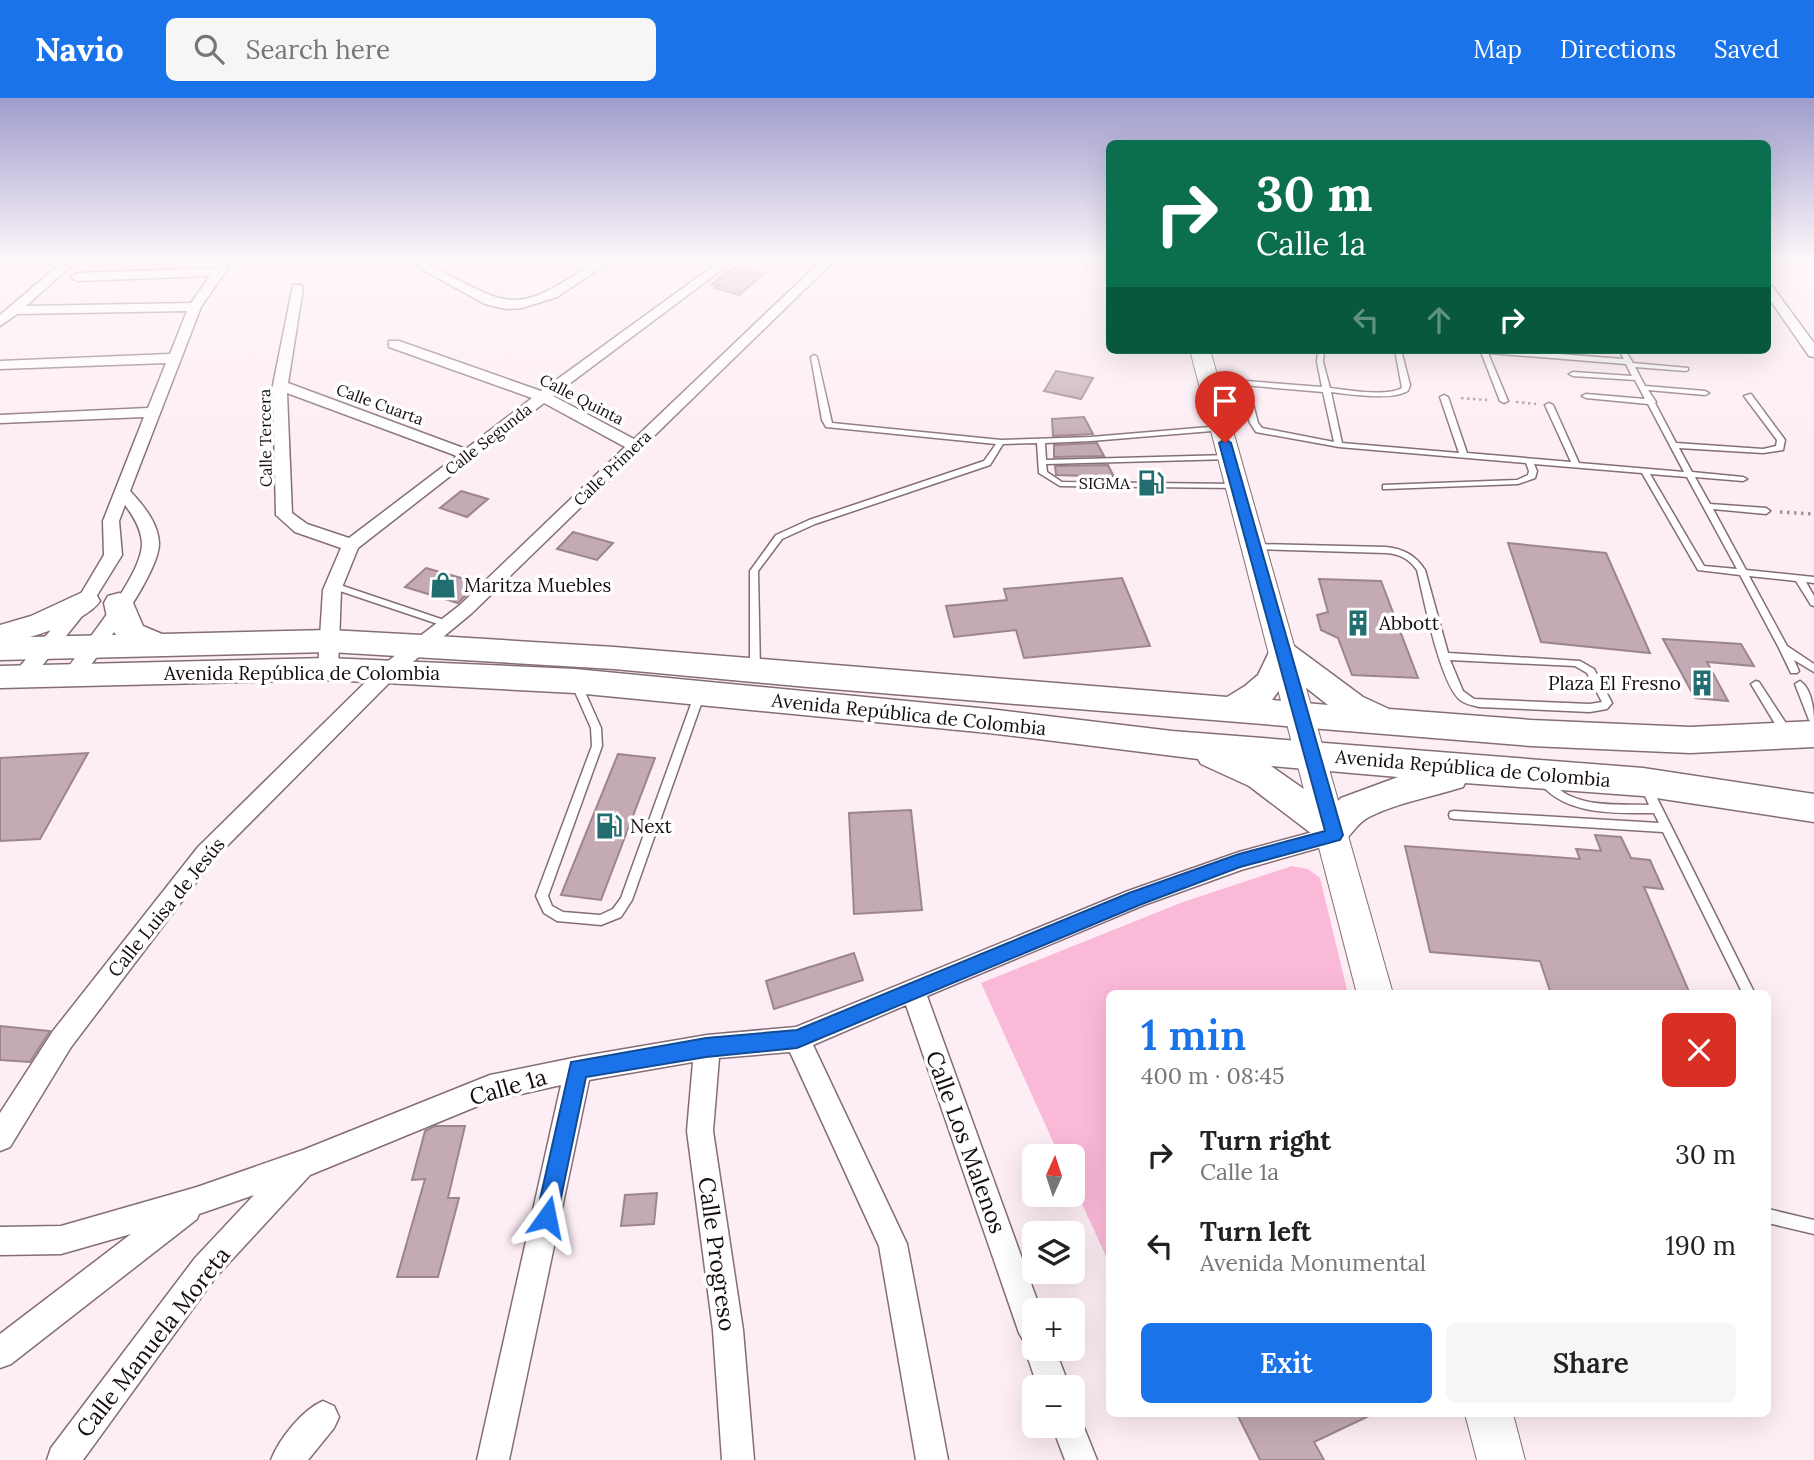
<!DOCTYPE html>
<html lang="en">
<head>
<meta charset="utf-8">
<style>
	body { margin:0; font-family:Lora,serif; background:#f6f6f6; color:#222; height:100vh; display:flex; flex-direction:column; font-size:26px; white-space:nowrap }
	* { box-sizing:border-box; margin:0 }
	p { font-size:23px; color:#767676 }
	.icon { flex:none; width:38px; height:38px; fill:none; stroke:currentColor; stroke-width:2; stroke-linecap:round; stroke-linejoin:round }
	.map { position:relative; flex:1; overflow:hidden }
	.drawer { position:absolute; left:1106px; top:892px; width:665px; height:427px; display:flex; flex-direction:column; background:#fff; border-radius:10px; box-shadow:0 7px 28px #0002 }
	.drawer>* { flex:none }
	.hud { position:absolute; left:1106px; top:42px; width:665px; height:214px; border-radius:10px; box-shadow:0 7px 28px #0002; background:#0b6e4f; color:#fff; overflow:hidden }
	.needle { width:46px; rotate:3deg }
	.fabs { position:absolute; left:1022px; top:1046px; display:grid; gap:14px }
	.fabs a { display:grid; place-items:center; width:63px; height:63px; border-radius:10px; background:#fff; box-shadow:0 7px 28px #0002; font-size:35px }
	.pin { position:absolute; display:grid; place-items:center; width:60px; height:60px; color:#fff; margin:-72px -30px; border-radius:50% 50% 50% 0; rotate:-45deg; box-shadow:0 0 7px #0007 }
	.pin .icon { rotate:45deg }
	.me { position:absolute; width:77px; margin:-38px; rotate:12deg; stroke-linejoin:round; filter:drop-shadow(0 0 5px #0008) }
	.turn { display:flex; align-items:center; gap:24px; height:147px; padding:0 35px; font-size:32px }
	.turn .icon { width:91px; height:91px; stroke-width:2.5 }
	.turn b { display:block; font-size:49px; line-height:60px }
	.lanes { display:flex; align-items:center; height:66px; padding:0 35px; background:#0003; justify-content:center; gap:35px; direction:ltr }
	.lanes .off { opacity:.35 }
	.round { display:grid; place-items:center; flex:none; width:74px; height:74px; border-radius:10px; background:#f6f6f6 }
	.head { display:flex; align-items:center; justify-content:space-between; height:119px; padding:0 35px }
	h1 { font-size:42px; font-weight:600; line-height:52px; color:#1a73e8 }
	.action { display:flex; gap:14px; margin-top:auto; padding:14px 35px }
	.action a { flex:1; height:80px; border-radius:10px; background:#1a73e8; color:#fff; font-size:28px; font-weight:600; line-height:80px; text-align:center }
	.action a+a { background:#f6f6f6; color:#222 }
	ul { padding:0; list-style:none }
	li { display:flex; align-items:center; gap:21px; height:91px; padding:0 35px }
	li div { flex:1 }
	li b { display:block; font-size:26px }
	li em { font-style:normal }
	header { display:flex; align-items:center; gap:42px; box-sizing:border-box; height:98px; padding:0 35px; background:#1a73e8; color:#fff }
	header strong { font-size:33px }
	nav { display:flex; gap:38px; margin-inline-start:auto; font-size:24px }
	.search { width:490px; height:63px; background:#f6f6f6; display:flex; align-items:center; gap:18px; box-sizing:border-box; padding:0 24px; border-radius:10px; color:#767676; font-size:26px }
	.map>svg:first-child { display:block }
	.green { fill:#fbb9d8 }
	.building { fill:#c3aab5; stroke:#9d858f; stroke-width:2 }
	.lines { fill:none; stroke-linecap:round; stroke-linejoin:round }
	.service-casing { stroke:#846d77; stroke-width:3 }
	.minor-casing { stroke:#846d77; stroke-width:3 }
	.secondary-casing { stroke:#846d77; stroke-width:2 }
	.primary-casing { stroke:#846d77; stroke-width:3 }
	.path-far1 { stroke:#a09399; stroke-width:2.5; stroke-dasharray:2.5 3.5; stroke-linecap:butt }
	.path { stroke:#a09399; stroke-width:3.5; stroke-dasharray:2.5 4.5; stroke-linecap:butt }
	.service { fill:#fff; fill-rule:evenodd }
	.minor { fill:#fff; fill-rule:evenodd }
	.secondary { fill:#fff; fill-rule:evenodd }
	.primary { fill:#fff; fill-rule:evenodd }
	.route { fill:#1a73e8; stroke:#114b97; stroke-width:2 }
	.labels { text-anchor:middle; stroke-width:7; stroke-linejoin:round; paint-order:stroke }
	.far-street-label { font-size:16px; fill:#160d11; stroke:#fff }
	.far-poi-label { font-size:16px; fill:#160d11; stroke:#fff; text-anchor:end }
	.poi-label { font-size:19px; fill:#160d11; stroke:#fff; text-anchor:start }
	.street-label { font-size:19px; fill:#160d11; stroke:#fff }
	.near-street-label { font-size:23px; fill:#160d11; stroke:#fff }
</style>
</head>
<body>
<header>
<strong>Navio</strong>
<div class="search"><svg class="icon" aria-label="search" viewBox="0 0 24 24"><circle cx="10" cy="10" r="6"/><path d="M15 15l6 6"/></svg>Search here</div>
<nav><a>Map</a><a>Directions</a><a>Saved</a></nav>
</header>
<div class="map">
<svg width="1814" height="1362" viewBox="0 0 1814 1362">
	<rect width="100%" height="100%" fill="#fdedf4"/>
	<path class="green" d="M 1292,768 L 1308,771 L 1320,780 L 1348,896 L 1110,896 L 1109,1165 L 1073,1086 L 1073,1059 L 1060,1059 L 981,885 L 1183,804 Z"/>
	<g class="building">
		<path d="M 734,169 L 764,176 L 739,197 L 714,190 L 719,187 L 712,186 Z"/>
		<path d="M 1056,273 L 1093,280 L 1081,301 L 1044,293 Z"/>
		<path d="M 1084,319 L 1093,336 L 1053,338 L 1052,321 Z"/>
		<path d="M 1097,345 L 1104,358 L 1054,359 L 1054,347 Z"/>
		<path d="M 1108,367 L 1114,379 L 1056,377 L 1055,368 Z"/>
		<path d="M 461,393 L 488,401 L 467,419 L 440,410 Z"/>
		<path d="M 573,434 L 613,445 L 597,462 L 557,451 Z"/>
		<path d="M 1508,445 L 1606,455 L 1650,555 L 1541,544 Z"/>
		<path d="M 426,470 L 479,485 L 458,505 L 405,489 Z"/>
		<path d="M 1122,480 L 1150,548 L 1024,560 L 1016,532 L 954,539 L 946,508 L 1007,502 L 1004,491 Z"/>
		<path d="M 1319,481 L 1381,483 L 1418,580 L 1352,577 L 1338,540 L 1321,532 L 1317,517 L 1328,514 Z"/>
		<path d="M 1663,541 L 1741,546 L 1754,568 L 1707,564 L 1728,603 L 1695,600 Z"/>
		<path d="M 88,655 L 40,741 L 0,743 L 0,660 Z"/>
		<path d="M 618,656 L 655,660 L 601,802 L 561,797 Z"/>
		<path d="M 911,712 L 922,812 L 854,816 L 849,715 Z"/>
		<path d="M 1595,737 L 1621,739 L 1631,760 L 1650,762 L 1663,791 L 1644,789 L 1690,896 L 1551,896 L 1540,863 L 1430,854 L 1405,748 L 1580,761 L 1576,751 L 1601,753 Z"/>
		<path d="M 854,855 L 863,882 L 774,911 L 766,883 Z"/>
		<path d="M 0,928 L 50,933 L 30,964 L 0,962 Z"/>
		<path d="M 435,1028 L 465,1028 L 448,1100 L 459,1100 L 438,1179 L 397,1179 L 425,1081 L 412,1082 L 425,1033 Z"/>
		<path d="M 657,1095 L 654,1126 L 621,1128 L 625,1097 Z"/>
		<path d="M 1237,1316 L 1373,1316 L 1314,1344 L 1324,1362 L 1260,1362 Z"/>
	</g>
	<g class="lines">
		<g class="service-casing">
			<g id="service">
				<path d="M 1318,252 L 1324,252 L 1323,264 L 1330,290 C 1348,292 1386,299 1402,290 L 1395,252 L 1401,252 L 1410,287 C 1408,293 1409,293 1403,295 C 1389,302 1347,296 1331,294 L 1342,345 L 1459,355 L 1440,299 L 1444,297 L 1448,299 L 1467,355 L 1571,364 L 1545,307 L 1549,305 L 1553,307 L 1579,365 L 1684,374 L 1648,306 L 1586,300 L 1582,298 L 1586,296 L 1645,301 L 1635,282 L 1573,278 L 1569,276 L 1573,274 L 1632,278 L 1626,266 L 1488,255 L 1508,303 L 1504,305 L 1500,303 L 1481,254 L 1474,252 L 1503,252 L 1624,261 L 1619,252 L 1625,252 L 1633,265 L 1688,270 L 1688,272 L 1686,273 L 1635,269 L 1645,288 L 1705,293 L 1709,295 L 1705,297 L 1648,292 L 1656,304 L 1655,305 L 1676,345 L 1763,351 L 1776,348 L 1777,342 L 1744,298 L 1751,296 L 1785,342 L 1783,352 L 1763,355 L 1679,350 L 1692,374 L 1743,379 L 1747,381 L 1743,383 L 1695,379 L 1710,406 L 1766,410 L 1770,413 L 1766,416 L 1713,411 L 1746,472 L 1814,479 L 1814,485 L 1806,484 L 1814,498 L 1814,508 L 1811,507 L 1796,483 L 1749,478 L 1787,548 L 1814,566 L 1814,574 L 1794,562 L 1799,573 L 1797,575 L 1791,575 L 1779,550 L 1740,477 L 1698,472 L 1642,375 L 1534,366 L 1537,373 L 1535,380 L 1518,386 L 1386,391 L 1383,391 L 1383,387 L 1517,382 L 1528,377 L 1529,373 L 1526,365 L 1339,349 L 1256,334 L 1250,325 L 1244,302 L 1245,300 L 1252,302 L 1258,325 L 1262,330 L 1334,344 L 1323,294 L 1208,284 L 1204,282 L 1208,280 L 1322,289 L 1317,264 ZM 1650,376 L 1687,379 L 1737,471 L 1704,468 Z"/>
				<path d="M 814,257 L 817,259 L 832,325 L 1001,342 L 1091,339 L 1221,328 L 1224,328 L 1224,332 L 1091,343 L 1045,345 L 1046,362 L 1229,357 L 1232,357 L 1232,361 L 1046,366 L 1047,374 L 1062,384 L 1237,386 L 1241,388 L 1237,390 L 1060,388 L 1039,375 L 1037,345 L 1003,346 L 990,367 L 815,426 L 782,441 L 758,473 L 760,572 L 755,575 L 752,574 L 750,572 L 750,473 L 776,437 L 809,422 L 984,363 L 996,346 L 826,329 L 822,322 L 811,259 Z"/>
				<path d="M 1254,446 L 1386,449 C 1404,451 1415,457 1425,472 L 1448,555 L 1580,563 L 1594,571 L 1612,605 L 1607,611 L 1590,614 L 1479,609 C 1472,607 1464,606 1459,601 C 1439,581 1424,501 1417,472 C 1409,461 1400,456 1386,455 L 1251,451 L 1251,447 ZM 1450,562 L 1575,568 L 1587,575 L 1602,604 L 1590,606 L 1474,601 L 1463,593 Z"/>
				<path d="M 334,485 L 450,524 L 452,526 L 450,528 L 444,528 L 331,490 L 331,486 Z"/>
				<path d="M 576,582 L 581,585 L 601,630 L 602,648 L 548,798 L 552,808 L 563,814 L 600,817 L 613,811 L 621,800 L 695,595 L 700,591 L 705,595 L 632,802 L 621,819 L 601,827 L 557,823 L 544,815 L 536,798 L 592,648 L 591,630 L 571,585 Z"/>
				<path d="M 1756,583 L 1759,584 L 1791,633 L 1792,636 L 1791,639 L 1783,639 L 1751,586 Z"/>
				<path d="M 1800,583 C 1812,591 1814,612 1814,626 L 1809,622 L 1795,586 Z"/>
				<path d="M 1542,677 C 1552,682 1558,692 1568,697 C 1592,709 1623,706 1649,707 L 1641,689 L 1642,686 L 1650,686 L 1755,896 L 1743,896 L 1663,734 L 1454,721 L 1450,720 L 1449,717 L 1450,714 L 1454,713 L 1659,725 L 1654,715 C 1614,715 1562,718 1537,681 L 1538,678 Z"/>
				<path d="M 1768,1111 L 1814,1122 L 1814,1136 L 1768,1125 Z"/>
			</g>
		</g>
		<g class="minor-casing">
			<g id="minor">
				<path d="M 66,161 L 79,161 L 26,208 L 191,205 L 210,178 L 77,183 L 71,179 L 77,175 L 215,170 L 222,161 L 234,161 L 201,209 L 130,393 C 144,408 158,425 159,445 C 160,475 98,556 80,583 L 66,583 L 63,578 C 82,546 140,482 142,447 C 142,432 134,419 125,407 L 119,423 L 122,457 L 91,507 L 29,584 L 15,584 L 12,579 L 15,574 L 79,499 L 104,457 L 103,423 L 144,319 L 0,325 L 0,317 L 148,310 L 166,265 L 0,271 L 0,263 L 170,256 L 187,213 L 17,216 L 0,228 L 0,217 Z"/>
				<path d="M 600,161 L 614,161 L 557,199 L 522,210 L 506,211 L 485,206 L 416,168 L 426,165 C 516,212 512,218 600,161 Z"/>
				<path d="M 723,161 L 736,161 L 553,298 L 634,341 L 823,161 L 836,161 L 472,515 L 397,577 L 214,761 L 71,949 L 10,1049 L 0,1053 L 0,1015 L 53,933 L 198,749 L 383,567 L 460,507 L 625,349 L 544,305 L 358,450 L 341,492 L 338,571 L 335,576 L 321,576 L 318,571 L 323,492 L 341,450 L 295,434 L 276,417 L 273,287 L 293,187 L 301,187 L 303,190 L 288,285 L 466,351 L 532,300 L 389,249 L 389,243 L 399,243 L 541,293 ZM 287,295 L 457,358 L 349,440 L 307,426 L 292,415 Z"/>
				<path d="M 1768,187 L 1772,188 L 1814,245 L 1814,259 L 1809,258 L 1768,199 Z"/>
				<path d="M 1335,728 L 1343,731 L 1346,737 L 1343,743 L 1241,772 L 1144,807 L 927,898 L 1041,1213 L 1034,1213 L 1034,1251 L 1055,1251 L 1070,1290 L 1038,1290 L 1025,1251 L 1026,1247 L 1019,1235 L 906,907 L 813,947 L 907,1146 L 948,1362 L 916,1362 L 879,1148 L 790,954 L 719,960 L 713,1033 L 743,1232 L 754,1362 L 722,1362 L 713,1232 L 687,1033 L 693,964 L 589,982 L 509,1362 L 477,1362 L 561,987 L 490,1003 L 310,1077 L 215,1180 L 83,1362 L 47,1362 L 51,1350 L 195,1160 L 254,1097 L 199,1116 L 197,1121 L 11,1266 L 0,1270 L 0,1236 L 131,1136 L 61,1156 L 0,1157 L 0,1129 L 61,1128 L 197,1089 L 303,1052 L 490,977 L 578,959 L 707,937 L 796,929 L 1128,793 L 1239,754 Z"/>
				<path d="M 323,1303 L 334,1308 L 339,1319 L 334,1330 L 308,1362 L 271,1362 C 279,1341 302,1312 323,1303 Z"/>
				<path d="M 1073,1314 L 1079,1317 L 1097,1362 L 1065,1362 L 1052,1328 L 1073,1328 Z"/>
			</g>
		</g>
		<g class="secondary-casing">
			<g id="secondary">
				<path d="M 1190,252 L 1210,252 L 1393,896 L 1357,896 Z"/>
				<path d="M 1465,1316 L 1513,1316 L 1525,1362 L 1477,1362 Z"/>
			</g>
		</g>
		<g class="primary-casing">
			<g id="primary">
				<path d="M 85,493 L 96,496 L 100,503 C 89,520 50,533 30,539 L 116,537 L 108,524 L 104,505 L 108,498 L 119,495 L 130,498 L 143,528 L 162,536 L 330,532 L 421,537 L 614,549 L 1227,599 L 1245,588 L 1258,577 L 1272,548 L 1283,545 L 1294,548 L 1363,599 L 1389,611 L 1531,622 L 1690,629 L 1814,623 L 1814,649 L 1690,655 L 1531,648 L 808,589 L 614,571 L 330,554 L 0,562 L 0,527 L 31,518 ZM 1290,577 L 1328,607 L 1272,602 Z"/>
				<path d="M 328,560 L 575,571 L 989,611 L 1172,633 L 1643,670 L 1814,696 L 1814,724 L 1643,698 L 1465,685 L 1463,689 C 1432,699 1399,704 1369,719 C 1348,730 1351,753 1320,742 L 1249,688 L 1201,666 L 1198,661 L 989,635 L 575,595 L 328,582 L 0,590 L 0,568 ZM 1271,668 L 1398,679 L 1341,700 L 1331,710 Z"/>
			</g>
		</g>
		<g class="path-far1">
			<path d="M 1461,300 L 1487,302"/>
			<path d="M 1516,304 L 1536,306"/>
		</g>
		<path class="path" d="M 1780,414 L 1814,416"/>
		<use href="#service" class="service"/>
		<use href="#minor" class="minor"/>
		<use href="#secondary" class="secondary"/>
		<use href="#primary" class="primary"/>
	</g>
	<linearGradient id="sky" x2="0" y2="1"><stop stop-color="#9f9ccd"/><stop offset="0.46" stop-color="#fef7fa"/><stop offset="1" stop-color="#fef7fa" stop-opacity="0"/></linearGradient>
	<rect width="1814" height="351" fill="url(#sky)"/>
	<path class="route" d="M 1225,341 L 1231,345 L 1343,737 L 1340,742 L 1240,769 L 1142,806 L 797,950 L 706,959 L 586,979 L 557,1119 L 554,1127 L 547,1130 L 539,1127 L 536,1119 L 571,964 L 706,940 L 797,932 L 1129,795 L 1239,756 L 1325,733 L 1219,345 Z"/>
	<defs>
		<g id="fuel-bare" transform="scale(2.1)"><path d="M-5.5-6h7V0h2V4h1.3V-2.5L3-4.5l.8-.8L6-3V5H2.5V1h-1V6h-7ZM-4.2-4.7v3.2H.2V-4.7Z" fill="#216d70" stroke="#fff" stroke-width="2.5" paint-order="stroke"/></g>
		<g id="shop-bare" transform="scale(2.1)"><path d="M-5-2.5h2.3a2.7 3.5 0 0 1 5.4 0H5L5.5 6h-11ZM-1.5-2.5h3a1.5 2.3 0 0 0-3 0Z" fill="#216d70" stroke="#fff" stroke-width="2.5" paint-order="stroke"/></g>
		<g id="building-bare" transform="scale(2.1)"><path d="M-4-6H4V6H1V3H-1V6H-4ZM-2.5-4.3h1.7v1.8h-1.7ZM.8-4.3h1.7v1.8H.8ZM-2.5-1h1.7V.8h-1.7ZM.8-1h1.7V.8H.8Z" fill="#216d70" stroke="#fff" stroke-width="2.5" paint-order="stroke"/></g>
	</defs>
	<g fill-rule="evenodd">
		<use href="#fuel-bare" x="1151" y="385"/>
		<use href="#shop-bare" x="443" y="487"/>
		<use href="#building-bare" x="1358" y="525"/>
		<use href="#building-bare" x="1702" y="585"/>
		<use href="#fuel-bare" x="609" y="728"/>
	</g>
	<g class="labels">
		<g class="far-street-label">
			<text transform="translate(582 301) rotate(27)" y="6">Calle Quinta</text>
			<text transform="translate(380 306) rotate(20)" y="6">Calle Cuarta</text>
			<text transform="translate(265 340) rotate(-91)" y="6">Calle Tercera</text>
			<text transform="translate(488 341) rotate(-38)" y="6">Calle Segunda</text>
			<text transform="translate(612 370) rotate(-44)" y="6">Calle Primera</text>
		</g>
		<g class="far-poi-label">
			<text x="1130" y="391">SIGMA</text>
		</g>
		<g class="poi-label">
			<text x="464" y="494">Maritza Muebles</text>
			<text x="1379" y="532">Abbott</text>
			<text x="1681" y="592" text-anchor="end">Plaza El Fresno</text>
			<text x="630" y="735">Next</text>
		</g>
		<g class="street-label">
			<text x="302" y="582">Avenida República de Colombia</text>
			<text transform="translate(909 616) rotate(6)" y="7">Avenida República de Colombia</text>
			<text transform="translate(1473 670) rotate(5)" y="7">Avenida República de Colombia</text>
			<text transform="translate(166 809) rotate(-51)" y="7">Calle Luisa de Jesús</text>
		</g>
		<g class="near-street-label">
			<text transform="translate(508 989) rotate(-16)" y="8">Calle 1a</text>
			<text transform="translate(966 1044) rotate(70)" y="8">Calle Los Malenos</text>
			<text transform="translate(717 1156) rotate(82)" y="8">Calle Progreso</text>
			<text transform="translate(153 1244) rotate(-52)" y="8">Calle Manuela Moreta</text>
		</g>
	</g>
</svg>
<div class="fabs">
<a><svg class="needle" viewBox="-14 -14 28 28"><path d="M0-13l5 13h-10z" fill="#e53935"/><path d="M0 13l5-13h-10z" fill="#767676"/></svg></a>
<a><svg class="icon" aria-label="layers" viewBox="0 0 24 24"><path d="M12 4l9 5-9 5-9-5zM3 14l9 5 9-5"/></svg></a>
<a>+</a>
<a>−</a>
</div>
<div class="pin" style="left:1225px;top:345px;background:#d93025"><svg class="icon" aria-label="arrive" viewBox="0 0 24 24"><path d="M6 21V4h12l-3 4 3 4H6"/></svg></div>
<svg class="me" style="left:547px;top:1119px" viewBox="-20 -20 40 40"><path d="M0-17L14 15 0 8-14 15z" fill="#1a73e8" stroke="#fff" stroke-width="4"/></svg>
<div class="hud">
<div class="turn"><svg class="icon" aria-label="right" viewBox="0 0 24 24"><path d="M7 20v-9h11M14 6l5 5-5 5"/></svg><div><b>30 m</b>Calle 1a</div></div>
<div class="lanes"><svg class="icon off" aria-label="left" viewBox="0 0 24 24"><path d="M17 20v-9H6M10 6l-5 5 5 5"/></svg><svg class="icon off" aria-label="ahead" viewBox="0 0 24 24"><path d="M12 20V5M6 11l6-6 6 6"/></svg><svg class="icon" aria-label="right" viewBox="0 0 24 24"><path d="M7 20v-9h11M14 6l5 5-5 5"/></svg></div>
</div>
<section class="drawer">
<div class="head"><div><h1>1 min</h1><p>400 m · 08:45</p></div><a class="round" style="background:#d93025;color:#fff"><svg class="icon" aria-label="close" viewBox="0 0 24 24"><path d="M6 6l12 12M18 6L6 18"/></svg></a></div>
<ul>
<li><svg class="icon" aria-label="right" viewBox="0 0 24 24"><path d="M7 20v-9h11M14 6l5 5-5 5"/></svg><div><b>Turn right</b><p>Calle 1a</p></div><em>30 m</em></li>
<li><svg class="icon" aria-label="left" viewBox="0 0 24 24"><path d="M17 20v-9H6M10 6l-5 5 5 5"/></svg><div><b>Turn left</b><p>Avenida Monumental</p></div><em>190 m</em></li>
</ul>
<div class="action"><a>Exit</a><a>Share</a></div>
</section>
</div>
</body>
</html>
